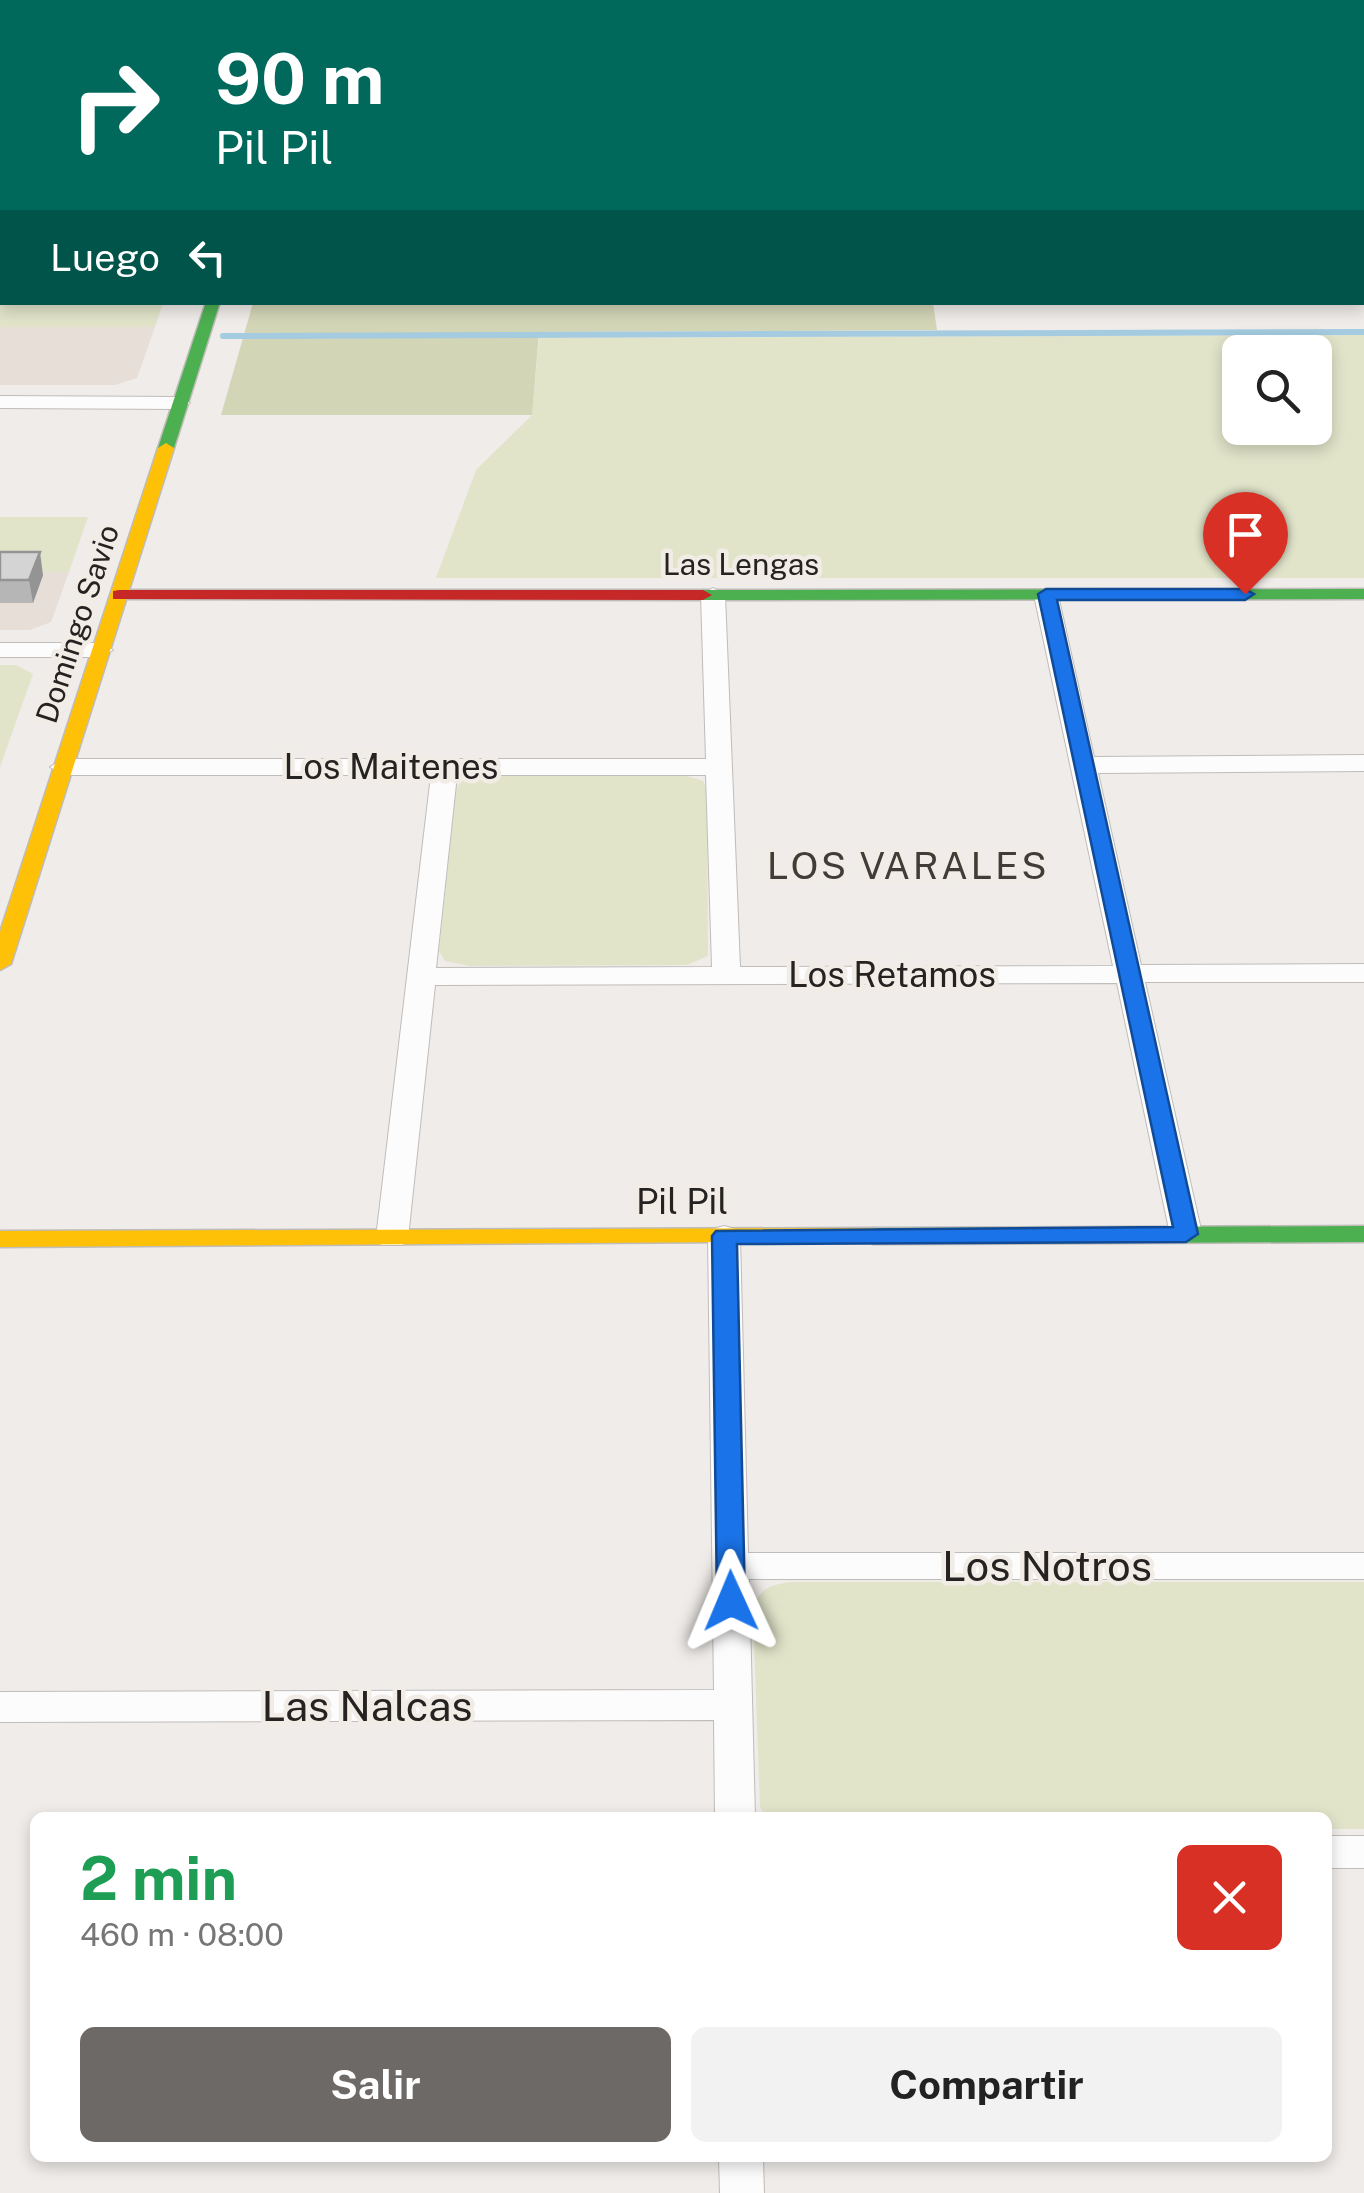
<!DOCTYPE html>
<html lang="es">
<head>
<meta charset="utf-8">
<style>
	body { margin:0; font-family:"Public Sans",sans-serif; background:#f2f2f2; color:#222; height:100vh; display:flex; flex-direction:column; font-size:38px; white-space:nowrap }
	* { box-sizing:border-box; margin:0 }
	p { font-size:32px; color:#767676 }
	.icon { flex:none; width:55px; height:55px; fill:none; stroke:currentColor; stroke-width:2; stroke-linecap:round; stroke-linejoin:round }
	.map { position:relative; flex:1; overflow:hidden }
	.drawer { position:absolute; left:30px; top:1812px; width:1302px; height:350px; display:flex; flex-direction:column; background:#fff; border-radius:15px; box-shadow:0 5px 15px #0003 }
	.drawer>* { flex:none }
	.guide { position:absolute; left:0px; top:0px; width:1365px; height:305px; box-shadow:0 5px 15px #0003; background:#00695c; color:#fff; overflow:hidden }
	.fabs { position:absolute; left:1222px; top:335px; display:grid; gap:20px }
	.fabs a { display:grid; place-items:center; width:110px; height:110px; border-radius:15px; background:#fff; box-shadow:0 5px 15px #0003; font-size:50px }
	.pin { position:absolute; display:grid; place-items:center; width:85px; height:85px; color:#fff; margin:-102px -42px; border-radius:50% 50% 50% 0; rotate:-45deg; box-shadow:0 0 10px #0007 }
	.pin .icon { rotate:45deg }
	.me { position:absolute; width:110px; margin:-55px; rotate:359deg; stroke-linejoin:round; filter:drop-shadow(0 0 8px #0008) }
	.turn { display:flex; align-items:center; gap:35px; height:210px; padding:0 50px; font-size:45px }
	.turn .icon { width:130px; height:130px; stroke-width:2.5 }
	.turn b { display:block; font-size:70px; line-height:85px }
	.then { display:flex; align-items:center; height:95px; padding:0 50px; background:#0003; gap:20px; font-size:38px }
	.round { display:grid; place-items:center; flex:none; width:105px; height:105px; border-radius:15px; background:#f2f2f2 }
	.headline { display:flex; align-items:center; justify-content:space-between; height:170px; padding:0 50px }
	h1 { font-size:60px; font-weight:700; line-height:75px; color:#1e9e55 }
	.primary-button { display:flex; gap:20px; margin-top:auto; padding:20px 50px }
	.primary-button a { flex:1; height:115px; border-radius:15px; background:#6c6967; color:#fff; font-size:40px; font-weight:700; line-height:115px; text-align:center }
	.primary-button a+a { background:#f2f2f2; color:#222 }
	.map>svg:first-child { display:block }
	.built { fill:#e6ded7 }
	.green { fill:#e1e4c9; fill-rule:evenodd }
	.forest { fill:#d2d5b6 }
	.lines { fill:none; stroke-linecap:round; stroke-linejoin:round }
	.stream { stroke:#a4cbe0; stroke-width:6 }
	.street-casing { stroke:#bfbcba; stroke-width:2 }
	.fast-casing { stroke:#bfbcba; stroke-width:3 }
	.slow-casing { stroke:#bfbcba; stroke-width:3 }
	.jam-casing { stroke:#bfbcba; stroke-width:3 }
	.street { fill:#fdfcfc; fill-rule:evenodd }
	.fast { fill:#4caf50; fill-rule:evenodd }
	.slow { fill:#ffc107; fill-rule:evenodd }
	.jam { fill:#c62828; fill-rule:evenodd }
	.wall { fill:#b7b6b6 }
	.shaded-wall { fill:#959494 }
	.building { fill:#d5d4d4; stroke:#959494; stroke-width:2.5 }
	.route { fill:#1a73e8; stroke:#114b97; stroke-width:2.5 }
	.labels { text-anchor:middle; stroke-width:9; stroke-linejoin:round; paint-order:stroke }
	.far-street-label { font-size:30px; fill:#252321; stroke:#f2ece6 }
	.street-label { font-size:35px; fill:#252321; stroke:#f2ece6 }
	.neighbourhood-label { font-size:38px; letter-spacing:2.5px; fill:#413c37; stroke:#f2ece6 }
	.near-street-label { font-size:42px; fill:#252321; stroke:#f2ece6 }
</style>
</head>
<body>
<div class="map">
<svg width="1364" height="2193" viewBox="0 0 1364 2193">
	<rect width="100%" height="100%" fill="#efece9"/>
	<g class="built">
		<path d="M 0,327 L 155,327 L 137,378 L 115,385 L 0,385 Z"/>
		<path d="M 0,572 L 69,572 L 51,622 L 30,630 L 0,630 Z"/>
	</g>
	<g class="green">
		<path d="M 0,280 L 2,302 L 163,303 L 155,327 L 0,327 Z"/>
		<path d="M 1364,335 L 1364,578 L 436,578 L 476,470 L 532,415 L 539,338 ZM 1240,352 L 1315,352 L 1315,428 L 1240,428 Z"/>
		<path d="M 0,517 L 88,517 L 69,572 L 0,572 Z"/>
		<path d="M 0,665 L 16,665 L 33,674 L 0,767 Z"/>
		<path d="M 479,775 L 684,775 L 703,781 L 707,790 L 708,956 L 687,965 L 470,966 L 445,961 L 439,951 L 456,790 L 460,782 Z"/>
		<path d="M 1364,1582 L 1364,1829 L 1328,1829 L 1328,1818 L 767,1818 L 760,1807 L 753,1613 C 754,1590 773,1583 794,1582 Z"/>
	</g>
	<g class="forest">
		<path d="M 341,0 L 886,0 L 887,2 L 340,2 Z"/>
		<path d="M 933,303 L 937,330 L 539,332 L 532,415 L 221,415 L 253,303 Z"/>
	</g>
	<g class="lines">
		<path class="stream" d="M 223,336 L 1364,332"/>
		<g class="street-casing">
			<g id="street">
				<rect x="0" y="261" width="2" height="12"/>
				<path d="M 0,396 L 180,397 L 190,403 L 180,409 L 0,408 Z"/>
				<path d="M 713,588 L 725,595 L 740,967 L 1113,966 L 1034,595 L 1038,590 L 1054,590 L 1058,595 L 1094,757 L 1364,755 L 1364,771 L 1098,773 L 1141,965 L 1364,964 L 1364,982 L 1145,982 L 1202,1234 L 1197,1241 L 1175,1241 L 1170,1234 L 1117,983 L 435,985 L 408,1238 L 403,1245 L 381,1245 L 376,1238 L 431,775 L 63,775 L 50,767 L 63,759 L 706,759 L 701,595 ZM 457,775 L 706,775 L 712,967 L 436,968 Z"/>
				<path d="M 0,643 L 101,643 L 113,650 L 101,657 L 0,657 Z"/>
				<path d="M 724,1226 L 735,1229 L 740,1236 L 748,1553 L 1364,1553 L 1364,1579 L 749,1579 L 755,1818 L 715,1818 L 714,1720 L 0,1722 L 0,1692 L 714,1690 L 708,1236 L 713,1229 Z"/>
				<rect x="1328" y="1836" width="36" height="32"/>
				<path d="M 719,2158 L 763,2158 L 764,2193 L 720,2193 Z"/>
			</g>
		</g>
		<g class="fast-casing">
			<g id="fast">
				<path d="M 206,302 L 220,302 L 174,448 L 160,451 L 158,448 Z"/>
				<path d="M 1364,589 L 1364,599 L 703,600 L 694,595 L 703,590 Z"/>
				<path d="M 1364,1226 L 1364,1242 L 873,1244 L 861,1236 L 873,1228 Z"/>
			</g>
		</g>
		<g class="slow-casing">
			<g id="slow">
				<path d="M 166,443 L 174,448 L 11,964 L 0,970 L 0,932 L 158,448 Z"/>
				<path d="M 873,1228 L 881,1231 L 885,1236 L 881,1241 L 0,1247 L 0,1231 Z"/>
			</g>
		</g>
		<g class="jam-casing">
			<path id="jam" d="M 119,590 L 703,590 L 712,595 L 703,600 L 113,599 L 113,591 Z"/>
		</g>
		<use href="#street" class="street"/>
		<use href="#fast" class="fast"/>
		<use href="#slow" class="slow"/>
		<use href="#jam" class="jam"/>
	</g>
	<g class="wall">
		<path d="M 2,30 L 2,230 L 0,230 L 0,38 Z"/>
		<path d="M 0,552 L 43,575 L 33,603 L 0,603 Z"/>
	</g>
	<path class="shaded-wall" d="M 40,552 L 43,575 L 33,603 L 29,580 Z"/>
	<g class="building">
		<path d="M 0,0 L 52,0 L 50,2 L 2,2 L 2,26 L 0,25 L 0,21 L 2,21 L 2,12 L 0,12 Z"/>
		<path d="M 2,30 L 2,135 L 0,123 L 0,39 Z"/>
		<rect x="0" y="139" width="2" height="72"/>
		<path d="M 0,552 L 40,552 L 29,580 L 0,580 Z"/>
	</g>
	<path class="route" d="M 1046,589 L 1245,589 L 1254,594 L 1245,600 L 1057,600 L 1198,1234 L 1186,1242 L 737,1244 L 745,1601 L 741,1608 L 731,1611 L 721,1608 L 717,1601 L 712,1236 L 716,1231 L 1173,1227 L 1038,594 Z"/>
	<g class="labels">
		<g class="far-street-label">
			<text x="741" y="575">Las Lengas</text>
			<text transform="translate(78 624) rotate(-72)" y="10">Domingo Savio</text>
		</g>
		<g class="street-label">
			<text x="391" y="779">Los Maitenes</text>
			<text x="892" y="987">Los Retamos</text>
			<text x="682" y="1214">Pil Pil</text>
		</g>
		<g class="neighbourhood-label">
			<text x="908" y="879">LOS VARALES</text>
		</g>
		<g class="near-street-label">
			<text x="1047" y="1581">Los Notros</text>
			<text x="367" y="1721">Las Nalcas</text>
		</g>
	</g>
</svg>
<div class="fabs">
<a><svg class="icon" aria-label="search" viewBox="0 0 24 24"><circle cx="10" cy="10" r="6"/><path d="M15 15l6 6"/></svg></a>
</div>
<div class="pin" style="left:1245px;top:594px;background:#d93025"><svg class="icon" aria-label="arrive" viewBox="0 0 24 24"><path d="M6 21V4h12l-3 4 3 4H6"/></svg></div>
<svg class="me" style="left:731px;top:1601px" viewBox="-20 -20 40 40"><path d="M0-17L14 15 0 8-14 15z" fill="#1a73e8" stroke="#fff" stroke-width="4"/></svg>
<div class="guide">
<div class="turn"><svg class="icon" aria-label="right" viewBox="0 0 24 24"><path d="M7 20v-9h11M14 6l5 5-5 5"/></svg><div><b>90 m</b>Pil Pil</div></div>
<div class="then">Luego<svg class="icon" aria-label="left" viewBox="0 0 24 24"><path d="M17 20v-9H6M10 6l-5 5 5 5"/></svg></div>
</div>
<section class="drawer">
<div class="headline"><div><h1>2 min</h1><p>460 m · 08:00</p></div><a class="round" style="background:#d93025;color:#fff"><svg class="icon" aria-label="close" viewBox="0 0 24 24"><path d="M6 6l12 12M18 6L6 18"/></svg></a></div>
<div class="primary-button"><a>Salir</a><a>Compartir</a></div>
</section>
</div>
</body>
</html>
